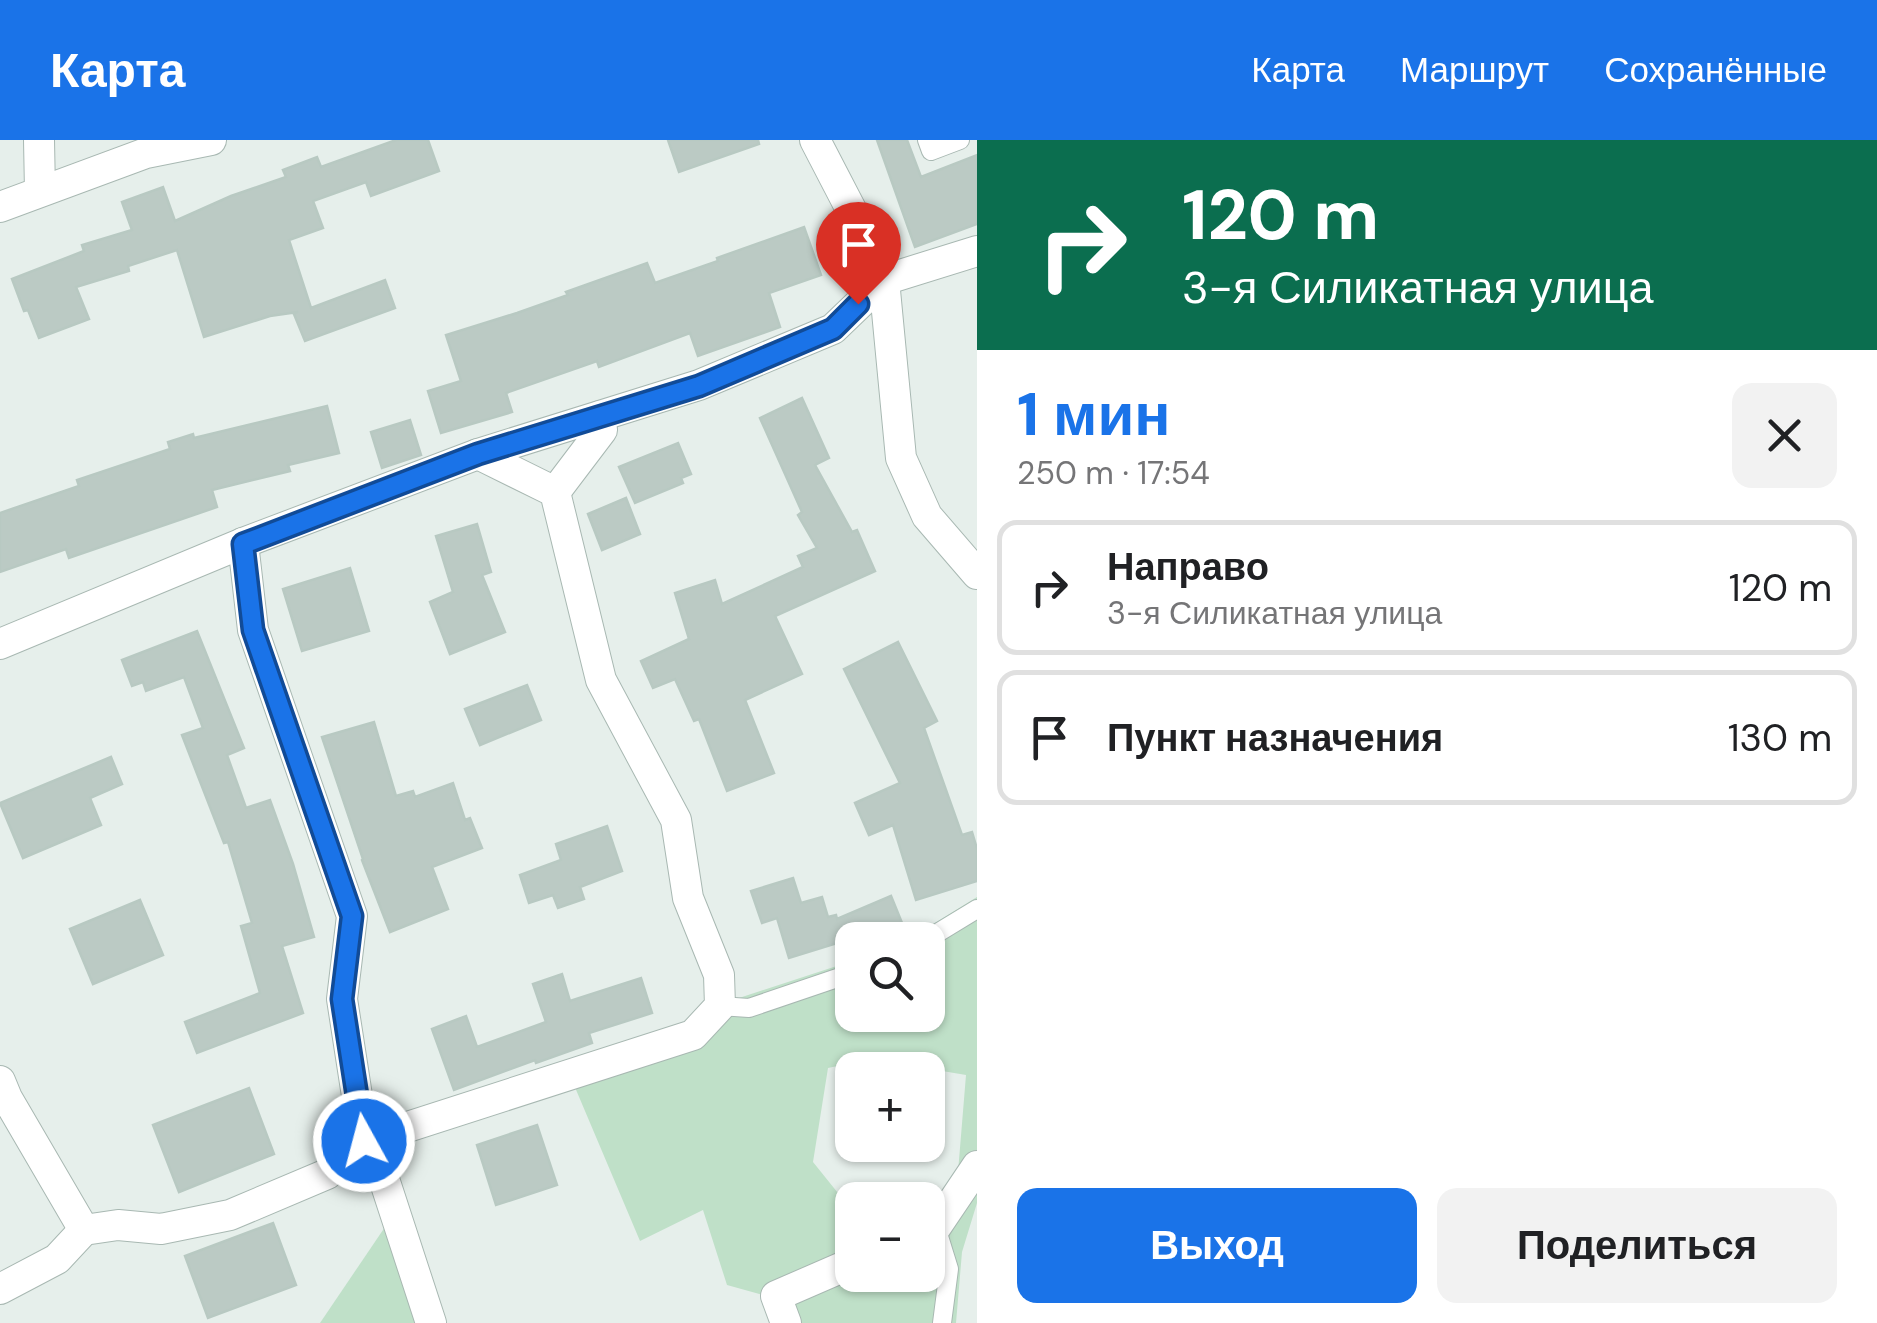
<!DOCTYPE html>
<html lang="ru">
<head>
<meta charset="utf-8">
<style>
	body { margin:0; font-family:"DM Sans",sans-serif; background:#f2f2f2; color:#202124; height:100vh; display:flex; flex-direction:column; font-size:38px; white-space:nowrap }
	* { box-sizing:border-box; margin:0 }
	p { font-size:32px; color:#757577 }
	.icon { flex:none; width:55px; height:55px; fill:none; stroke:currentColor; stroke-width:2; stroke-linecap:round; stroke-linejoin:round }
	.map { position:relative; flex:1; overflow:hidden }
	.details { display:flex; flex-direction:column; background:#fff; width:900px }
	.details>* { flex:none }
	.hud { background:#0b6e4f; color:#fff; overflow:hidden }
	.buttons { position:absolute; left:835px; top:782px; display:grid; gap:20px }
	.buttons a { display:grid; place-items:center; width:110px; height:110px; border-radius:20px; background:#fff; box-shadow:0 2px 8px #0004; font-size:50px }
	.pin { position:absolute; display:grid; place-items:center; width:85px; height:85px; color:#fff; margin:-102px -42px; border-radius:50% 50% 50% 0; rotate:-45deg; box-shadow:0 0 10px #0007 }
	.pin .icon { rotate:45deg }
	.me { position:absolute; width:110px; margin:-55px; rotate:353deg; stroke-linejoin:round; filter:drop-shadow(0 0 8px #0008) }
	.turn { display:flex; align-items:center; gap:35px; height:210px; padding:0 40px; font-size:45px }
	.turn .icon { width:130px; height:130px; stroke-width:2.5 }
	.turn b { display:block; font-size:70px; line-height:85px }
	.round { display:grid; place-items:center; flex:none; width:105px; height:105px; border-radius:20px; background:#f2f2f2 }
	.headline { display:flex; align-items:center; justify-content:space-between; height:170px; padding:0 40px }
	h1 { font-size:60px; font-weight:800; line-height:75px; color:#1a73e8 }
	.primary-button { display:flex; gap:20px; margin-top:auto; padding:20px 40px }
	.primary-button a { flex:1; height:115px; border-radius:20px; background:#1a73e8; color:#fff; font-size:40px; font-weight:800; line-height:115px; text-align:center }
	.primary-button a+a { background:#f2f2f2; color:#202124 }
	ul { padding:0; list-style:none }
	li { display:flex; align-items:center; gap:30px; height:135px; margin:0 20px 15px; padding:0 20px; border:5px solid #e0e0e0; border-radius:20px }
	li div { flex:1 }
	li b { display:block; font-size:38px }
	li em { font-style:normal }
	header { display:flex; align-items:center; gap:60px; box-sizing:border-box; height:140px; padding:0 50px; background:#1a73e8; color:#fff }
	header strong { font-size:48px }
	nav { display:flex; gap:55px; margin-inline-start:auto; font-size:35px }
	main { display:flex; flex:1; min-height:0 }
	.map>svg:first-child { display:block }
	.green { fill:#bfe0c8; fill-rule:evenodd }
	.building { fill:#bbcac4; stroke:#b8c9c2; stroke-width:2.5 }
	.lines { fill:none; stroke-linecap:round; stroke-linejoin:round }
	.service-casing { stroke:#a8b8b2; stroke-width:20 }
	.minor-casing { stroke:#a8b8b2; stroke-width:32 }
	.service { stroke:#fff; stroke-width:18 }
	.minor { stroke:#fff; stroke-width:30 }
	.route-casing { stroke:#114b97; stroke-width:25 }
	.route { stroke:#1a73e8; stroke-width:18 }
</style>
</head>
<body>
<header>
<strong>Карта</strong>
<nav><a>Карта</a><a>Маршрут</a><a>Сохранённые</a></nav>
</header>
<main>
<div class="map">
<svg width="977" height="1183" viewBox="0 0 977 1183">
	<rect width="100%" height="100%" fill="#e6efeb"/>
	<g class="green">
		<path d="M 977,757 L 977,1063 L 962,1112 L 956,1183 L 774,1183 L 763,1155 L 727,1145 L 703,1070 L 640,1101 L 574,945 L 698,902 L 720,889 L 733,860 L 852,821 L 852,875 L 928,875 L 928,800 L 907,800 ZM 871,919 L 966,935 L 958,1032 L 928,1066 L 928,1135 L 852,1135 L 852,1063 L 846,1063 L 813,1022 L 828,928 Z"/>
		<path d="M 385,1087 L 418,1183 L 320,1183 Z"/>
	</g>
	<g class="building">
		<path d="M 396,0 L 428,0 L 439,31 L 371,56 L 366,42 L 313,61 L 323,88 L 289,100 L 311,168 L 385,140 L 395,168 L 305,201 L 294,174 L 298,172 L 270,176 L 204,197 L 177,110 L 128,126 L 129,131 L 76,147 L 89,179 L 39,198 L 28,170 L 24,171 L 12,139 L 84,111 L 82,105 L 132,90 L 122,62 L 163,47 L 175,81 L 231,56 L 286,37 L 283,30 L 317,17 L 321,27 Z"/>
		<path d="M 668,0 L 758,0 L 759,4 L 679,32 Z"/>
		<path d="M 877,0 L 907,0 L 921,37 L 977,15 L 977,84 L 915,107 Z"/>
		<path d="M 804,87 L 821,135 L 769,153 L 780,187 L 698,216 L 690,193 L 599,227 L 597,221 L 506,253 L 512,272 L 441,293 L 428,251 L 461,241 L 446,195 L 517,173 L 568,155 L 566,152 L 647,123 L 655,143 L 718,121 L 717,118 Z"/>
		<path d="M 802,258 L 829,318 L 815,325 L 852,392 L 857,390 L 875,431 L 775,476 L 802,534 L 745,560 L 774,633 L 727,651 L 699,579 L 694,581 L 675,539 L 653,548 L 641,521 L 689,499 L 675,453 L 715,440 L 722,464 L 803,427 L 798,416 L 817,408 L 798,375 L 802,372 L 760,278 Z"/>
		<path d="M 327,266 L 339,313 L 288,325 L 290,331 L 212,350 L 217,367 L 69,418 L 66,409 L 0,432 L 0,373 L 79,346 L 77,340 L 170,309 L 168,302 L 193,294 L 194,298 Z"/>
		<path d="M 410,280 L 421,315 L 382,328 L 371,292 Z"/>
		<path d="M 678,303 L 691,334 L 681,338 L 683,343 L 635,363 L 619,327 Z"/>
		<path d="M 626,358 L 640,394 L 602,410 L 588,374 Z"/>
		<path d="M 477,384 L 491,432 L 482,435 L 505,492 L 450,514 L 430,462 L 453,452 L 436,396 Z"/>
		<path d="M 350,428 L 369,491 L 302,511 L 283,449 Z"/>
		<path d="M 197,491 L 244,608 L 227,615 L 246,668 L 270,660 L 293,724 L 314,797 L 282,806 L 303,873 L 197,913 L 185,882 L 260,853 L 241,786 L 252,783 L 228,702 L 224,703 L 182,595 L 203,588 L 184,537 L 146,551 L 143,542 L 132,546 L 122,520 Z"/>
		<path d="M 898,502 L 937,581 L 924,588 L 962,695 L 972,692 L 977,709 L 977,741 L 916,760 L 893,685 L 869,695 L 855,663 L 900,643 L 844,529 Z"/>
		<path d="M 527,545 L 541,580 L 480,605 L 465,569 Z"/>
		<path d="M 374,582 L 396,656 L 413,651 L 415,657 L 453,643 L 465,680 L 470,678 L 482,708 L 432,727 L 448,769 L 390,792 L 362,720 L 363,719 L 322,597 Z"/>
		<path d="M 111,617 L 122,644 L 90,658 L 101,685 L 23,718 L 0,663 Z"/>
		<path d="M 607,686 L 622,731 L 580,747 L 584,759 L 558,768 L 553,755 L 529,763 L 520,735 L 561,720 L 556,704 Z"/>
		<path d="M 793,738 L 801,763 L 822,757 L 828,777 L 836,775 L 837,779 L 891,756 L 902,783 L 789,818 L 777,778 L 762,783 L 751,751 Z"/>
		<path d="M 140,760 L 163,815 L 93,844 L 70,789 Z"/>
		<path d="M 562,834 L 570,861 L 641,838 L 652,873 L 589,893 L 592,903 L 536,923 L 535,920 L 454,950 L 432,889 L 466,876 L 477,907 L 546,882 L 533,844 Z"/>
		<path d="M 249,948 L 274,1014 L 179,1052 L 153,985 Z"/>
		<path d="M 537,985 L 557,1045 L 496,1065 L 477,1005 Z"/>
		<path d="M 273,1083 L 296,1145 L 208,1178 L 185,1116 Z"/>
	</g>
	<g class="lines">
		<g class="service-casing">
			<g id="service">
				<path d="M 927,0 L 931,11 L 960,0"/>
				<path d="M 926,800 L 977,769"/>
				<path d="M 720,866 L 749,868 L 852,833"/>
				<path d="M 936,1087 L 949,1129 L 942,1183"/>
			</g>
		</g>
		<g class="minor-casing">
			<g id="minor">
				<path d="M 39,0 L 40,51"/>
				<path d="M 815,0 L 870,106 L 884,140 L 901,318 L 927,376 L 977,434"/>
				<path d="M 0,67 L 146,13 L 211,0"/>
				<path d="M 555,352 L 602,290 L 600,276"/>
				<path d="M 243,403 L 253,490 L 352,776 L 342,859 L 364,1001 L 384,1039 L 431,1183"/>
				<path d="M 0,504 L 243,403 L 478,314 L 699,245 L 833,189 L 884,140 L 977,111"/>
				<path d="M 0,941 L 7,958 L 84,1090"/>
				<path d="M 928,1091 L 936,1087 L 977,1026"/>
				<path d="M 0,1149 L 57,1119 L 84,1090 L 118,1085 L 161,1089 L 230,1075 L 327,1034 L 364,1001 L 693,895 L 720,866 L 719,835 L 688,758 L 676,680 L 601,540 L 555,352 L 478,314"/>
				<path d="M 786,1183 L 776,1156 L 852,1123"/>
			</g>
		</g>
		<use href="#service" class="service"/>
		<use href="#minor" class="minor"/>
	</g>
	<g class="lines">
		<g class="route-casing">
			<path id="route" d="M 364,1001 L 342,859 L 352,776 L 253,490 L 243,404 L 478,314 L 699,246 L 833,189 L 858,164"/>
		</g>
		<use href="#route" class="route"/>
	</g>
</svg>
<div class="buttons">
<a><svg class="icon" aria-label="search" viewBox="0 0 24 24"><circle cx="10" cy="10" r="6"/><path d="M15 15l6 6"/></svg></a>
<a>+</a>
<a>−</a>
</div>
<div class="pin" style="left:858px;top:164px;background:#d93025"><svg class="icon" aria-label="arrive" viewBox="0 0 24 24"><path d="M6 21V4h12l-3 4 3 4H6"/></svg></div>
<svg class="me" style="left:364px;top:1001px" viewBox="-20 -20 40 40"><circle r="17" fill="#1a73e8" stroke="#fff" stroke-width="3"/><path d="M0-11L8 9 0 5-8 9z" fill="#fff"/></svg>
</div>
<section class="details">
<div class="hud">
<div class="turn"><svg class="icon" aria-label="right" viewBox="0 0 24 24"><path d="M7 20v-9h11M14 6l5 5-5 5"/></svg><div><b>120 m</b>3-я Силикатная улица</div></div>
</div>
<div class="headline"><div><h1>1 мин</h1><p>250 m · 17:54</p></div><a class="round"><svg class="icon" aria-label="close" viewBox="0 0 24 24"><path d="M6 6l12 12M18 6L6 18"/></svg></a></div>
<ul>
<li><svg class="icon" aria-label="right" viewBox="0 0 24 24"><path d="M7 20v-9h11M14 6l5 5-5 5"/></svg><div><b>Направо</b><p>3-я Силикатная улица</p></div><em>120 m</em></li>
<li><svg class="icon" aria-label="arrive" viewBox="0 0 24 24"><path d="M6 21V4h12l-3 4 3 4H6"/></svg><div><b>Пункт назначения</b></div><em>130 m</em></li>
</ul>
<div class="primary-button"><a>Выход</a><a>Поделиться</a></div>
</section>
</main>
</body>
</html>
